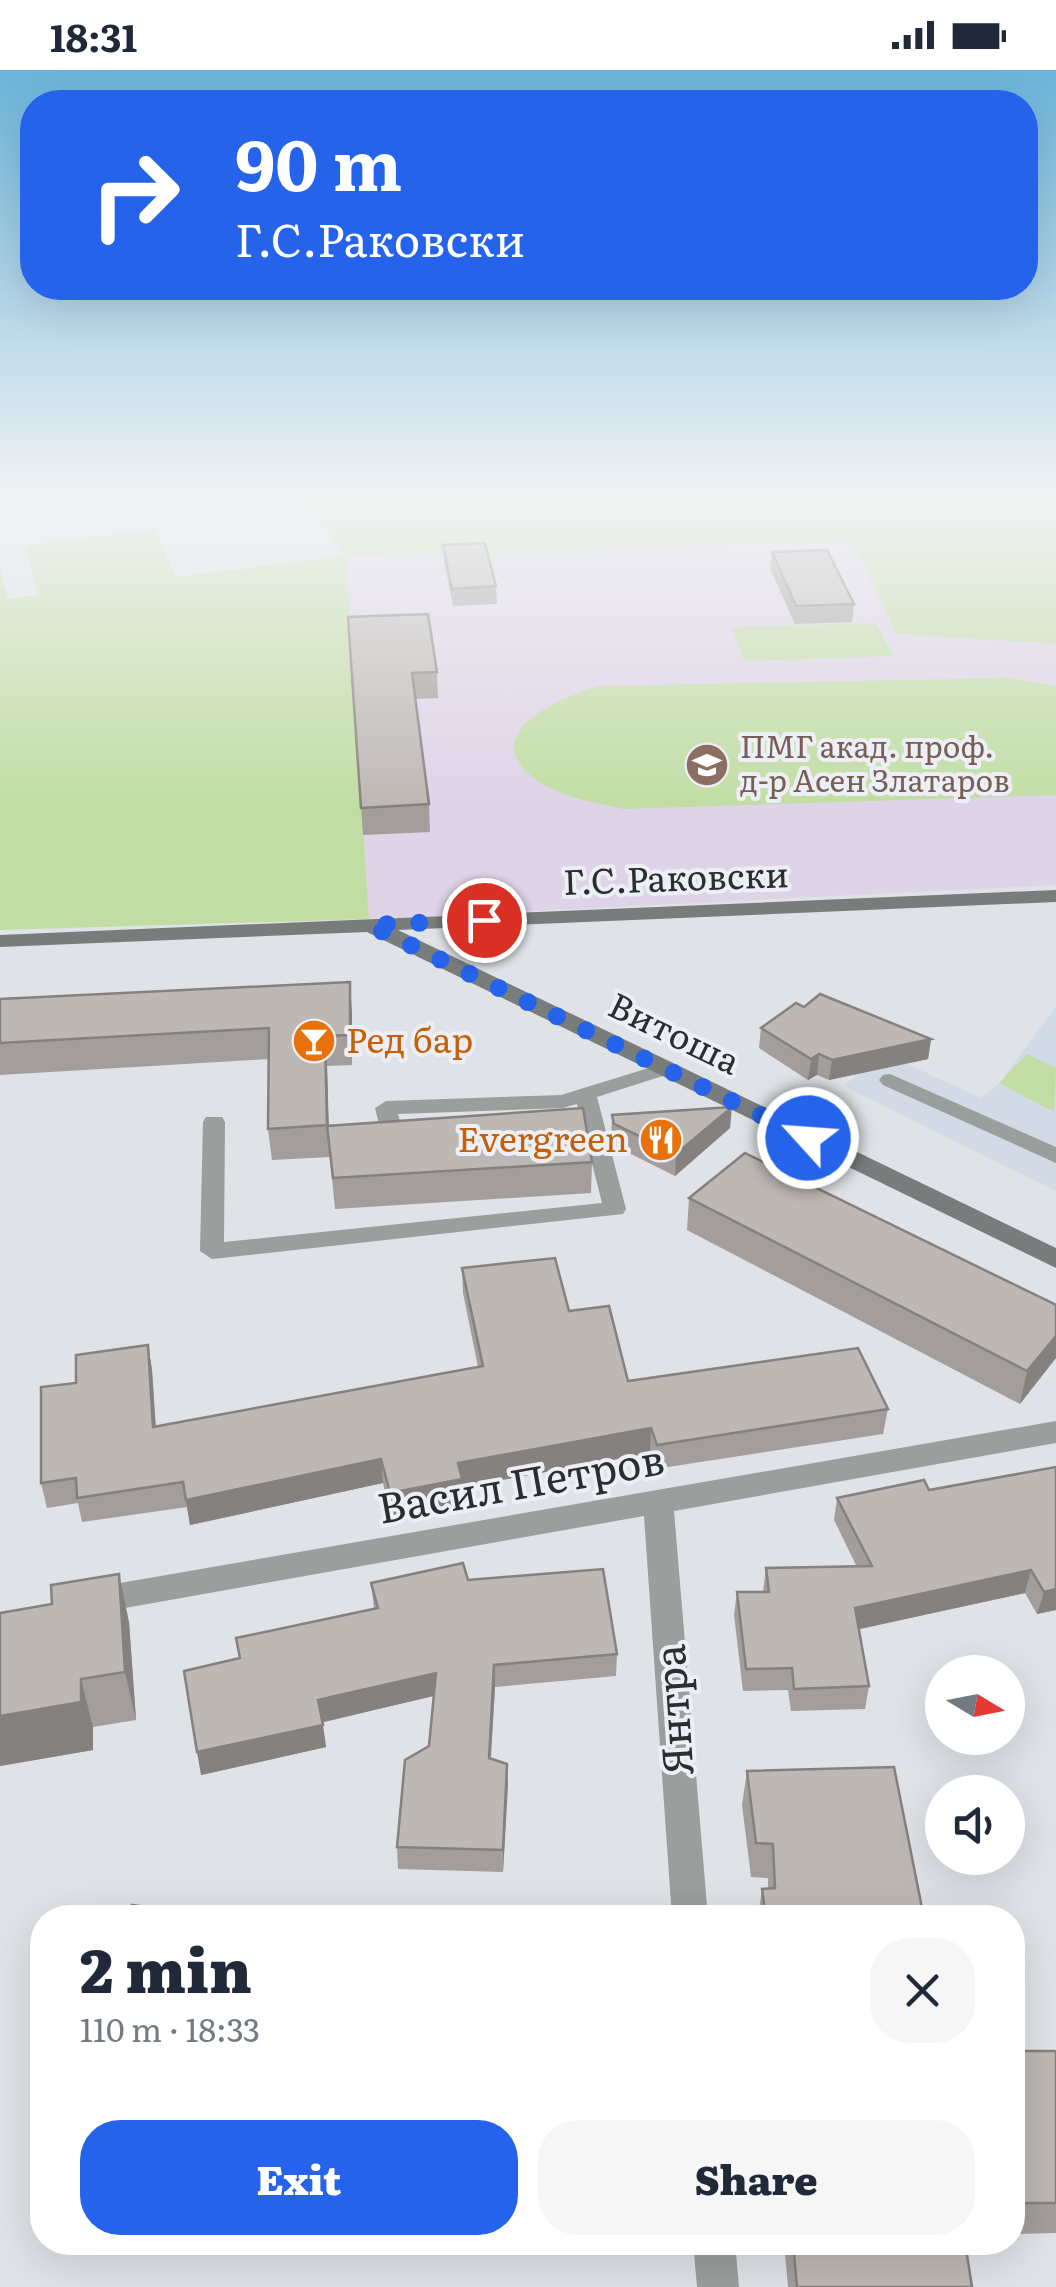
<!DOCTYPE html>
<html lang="en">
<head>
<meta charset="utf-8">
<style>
	body { margin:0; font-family:Literata,serif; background:#f6f6f7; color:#1f2937; height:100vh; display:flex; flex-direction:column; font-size:38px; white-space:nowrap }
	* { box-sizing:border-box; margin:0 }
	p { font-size:32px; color:#747a83 }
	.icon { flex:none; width:55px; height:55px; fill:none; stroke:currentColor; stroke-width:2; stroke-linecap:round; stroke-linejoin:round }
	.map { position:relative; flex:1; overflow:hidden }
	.panel { position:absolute; left:30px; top:1835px; width:995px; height:350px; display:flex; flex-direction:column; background:#fff; border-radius:40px; box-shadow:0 10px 40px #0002 }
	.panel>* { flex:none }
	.top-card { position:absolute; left:20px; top:20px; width:1018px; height:210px; border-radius:40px; box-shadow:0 10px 40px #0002; background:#2563eb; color:#fff; overflow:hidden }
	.needle { width:65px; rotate:100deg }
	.controls { position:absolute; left:925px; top:1585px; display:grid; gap:20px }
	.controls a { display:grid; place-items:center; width:100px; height:100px; border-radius:50%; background:#fff; box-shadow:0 10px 40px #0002; font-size:50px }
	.pin { position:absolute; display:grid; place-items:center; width:85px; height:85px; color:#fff; margin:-42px; border:5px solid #fff; border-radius:50%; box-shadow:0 2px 10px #0007 }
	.me { position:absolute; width:110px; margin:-55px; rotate:296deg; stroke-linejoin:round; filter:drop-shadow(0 0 8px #0008) }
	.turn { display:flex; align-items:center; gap:35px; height:210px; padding:0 50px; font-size:45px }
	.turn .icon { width:130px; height:130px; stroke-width:2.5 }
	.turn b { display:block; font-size:70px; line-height:85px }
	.round { display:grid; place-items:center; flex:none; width:105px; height:105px; border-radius:40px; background:#f6f6f7 }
	.summary { display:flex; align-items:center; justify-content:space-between; height:170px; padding:0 50px }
	h1 { font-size:60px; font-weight:800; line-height:75px }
	.button { display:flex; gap:20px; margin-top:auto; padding:20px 50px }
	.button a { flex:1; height:115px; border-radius:40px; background:#2563eb; color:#fff; font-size:40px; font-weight:800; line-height:115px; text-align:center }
	.button a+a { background:#f6f6f7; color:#1f2937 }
	.status { display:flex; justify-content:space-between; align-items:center; height:70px; padding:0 50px; background:#fff; direction:ltr }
	.status svg { height:28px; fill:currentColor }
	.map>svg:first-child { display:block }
	.built { fill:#d2dae6 }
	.education { fill:#dfd3e7 }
	.green { fill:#c1dda3 }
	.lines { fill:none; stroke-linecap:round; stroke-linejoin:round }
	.lane { fill:#9a9e9d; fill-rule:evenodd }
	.street { fill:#9a9e9d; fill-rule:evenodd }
	.secondary { fill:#787d7c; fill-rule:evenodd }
	.wall { fill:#a39e9b }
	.shaded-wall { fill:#85817e }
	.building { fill:#beb8b4; stroke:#85817e; stroke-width:2.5 }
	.route { stroke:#2563eb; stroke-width:18; stroke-dasharray:0 32.4 }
	.labels { text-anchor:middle; stroke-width:8; stroke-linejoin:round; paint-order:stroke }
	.far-education-label { font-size:30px; fill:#785e54; stroke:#eceff5; text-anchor:start }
	.street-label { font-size:35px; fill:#2b2d2f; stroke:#eceff5 }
	.food-label { font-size:35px; fill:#c56008; stroke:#eceff5; text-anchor:start }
	.near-street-label { font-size:42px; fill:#2b2d2f; stroke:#eceff5 }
</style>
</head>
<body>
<div class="status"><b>18:31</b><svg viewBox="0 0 49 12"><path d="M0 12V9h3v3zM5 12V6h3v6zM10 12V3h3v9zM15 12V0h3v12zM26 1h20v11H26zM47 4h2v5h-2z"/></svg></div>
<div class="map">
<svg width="1056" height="2217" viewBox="0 0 1056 2217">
	<rect width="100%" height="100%" fill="#dfe2e7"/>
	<path class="built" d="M 1056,936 L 1056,1121 L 844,1016 L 883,983 L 981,1028 L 1000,1013 Z"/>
	<path class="education" d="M 851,471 L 896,564 L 1056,574 L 1056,815 L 369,849 L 346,486 Z"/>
	<g class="green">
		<path d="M 298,426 L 1056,426 L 1056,574 L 896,564 L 851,471 L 346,486 L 369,849 L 0,860 L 0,499 L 8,529 L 38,525 L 25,476 L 154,459 L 176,507 L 345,486 Z"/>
		<path d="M 876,553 L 893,586 L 744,591 L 732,557 Z"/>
		<path d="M 1011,608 L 1056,616 L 1056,725 L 623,739 C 594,732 559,727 535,709 C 474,663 563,626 599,616 Z"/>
		<path d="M 1027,984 L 1056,998 L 1054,1042 L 999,1013 Z"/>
	</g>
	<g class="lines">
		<g class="lane">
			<path d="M 665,993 L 675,999 L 672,1003 L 597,1027 L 626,1139 L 623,1144 L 212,1189 L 200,1181 L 203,1052 L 206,1047 L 222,1047 L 225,1052 L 224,1172 L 602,1133 L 577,1034 L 563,1038 L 398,1044 L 403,1062 L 392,1069 L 381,1062 L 375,1038 L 386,1031 L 561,1025 Z"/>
			<path d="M 890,1004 L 1056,1077 L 1056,1093 L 883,1015 L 879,1010 L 883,1005 Z"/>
		</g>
		<g class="street">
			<path d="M 1056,1351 L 1056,1373 L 674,1441 L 708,1848 L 672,1848 L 644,1446 L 91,1544 L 80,1540 L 75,1531 L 80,1522 L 91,1518 Z"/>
			<path d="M 693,2172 L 735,2172 L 739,2217 L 697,2217 Z"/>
		</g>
		<path class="secondary" d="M 1056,820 L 1056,832 L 398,860 L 1056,1178 L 1056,1198 L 367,862 L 0,877 L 0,865 Z"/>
	</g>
	<g class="wall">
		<path d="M 443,475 L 496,516 L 497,534 L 453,536 L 444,492 Z"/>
		<path d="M 772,482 L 854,534 L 852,552 L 795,554 L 770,499 Z"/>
		<path d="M 348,547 L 437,602 L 438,628 L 415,629 L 429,734 L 430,762 L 363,765 Z"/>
		<path d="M 350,912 L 352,995 L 327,996 L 329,1056 L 592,1092 L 591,1123 L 335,1139 L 330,1087 L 272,1090 L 268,1059 L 269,989 L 0,1005 L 0,929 Z"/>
		<path d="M 804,937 L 931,969 L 928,989 L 829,1010 L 817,1005 L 808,1010 L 759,978 L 761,958 Z"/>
		<path d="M 612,1045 L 730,1058 L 675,1106 L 613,1075 L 611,1067 Z"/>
		<path d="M 689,1128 L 1056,1235 L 1020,1334 L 687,1160 Z"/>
		<path d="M 462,1198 L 569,1241 L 628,1311 L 888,1339 L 883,1364 L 655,1399 L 650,1383 L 463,1417 L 463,1434 L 391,1448 L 383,1413 L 190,1455 L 187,1437 L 82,1452 L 78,1433 L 47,1438 L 41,1413 L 76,1313 L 148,1275 L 152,1300 L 156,1357 L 478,1297 L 463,1223 Z"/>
		<path d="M 1056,1397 L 1056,1540 L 1037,1544 L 1025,1523 L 858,1559 L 869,1616 L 865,1639 L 791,1641 L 788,1620 L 743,1621 L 734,1545 L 737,1522 L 763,1522 L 766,1498 L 857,1497 L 834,1450 L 837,1428 L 929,1420 Z"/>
		<path d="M 468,1510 L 617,1584 L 616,1606 L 495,1617 L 491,1688 L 507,1694 L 503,1802 L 398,1799 L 397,1777 L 429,1676 L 434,1626 L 322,1652 L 326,1677 L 201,1705 L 240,1589 L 236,1568 L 374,1538 L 371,1513 Z"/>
		<path d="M 129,1552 L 136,1650 L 93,1657 L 93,1680 L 0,1696 Z"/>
		<path d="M 747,1701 L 924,1848 L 758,1848 L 762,1819 L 768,1818 L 768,1808 L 751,1807 L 742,1735 Z"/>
		<path d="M 1012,1981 L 1056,1981 L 1056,2163 L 1012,2164 Z"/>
		<path d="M 784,2172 L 965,2172 L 972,2217 L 788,2217 Z"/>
	</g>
	<g class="shaded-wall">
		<path d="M 350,912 L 352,943 L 352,995 L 350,965 Z"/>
		<path d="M 325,966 L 327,996 L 329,1078 L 327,1055 Z"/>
		<path d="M 931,969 L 928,989 L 829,1010 L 832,990 Z"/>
		<path d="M 819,984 L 817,1005 L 808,1010 L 811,989 Z"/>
		<path d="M 732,1037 L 730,1058 L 675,1106 L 676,1084 Z"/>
		<path d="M 1056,1266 L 1056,1288 L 1020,1334 L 1027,1301 Z"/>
		<path d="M 148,1275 L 152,1300 L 157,1382 L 153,1357 Z"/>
		<path d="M 651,1358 L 650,1383 L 463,1417 L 463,1434 L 391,1448 L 390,1423 L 458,1393 Z"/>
		<path d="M 381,1389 L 383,1413 L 190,1455 L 186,1430 Z"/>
		<path d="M 1031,1500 L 1025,1523 L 851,1561 L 855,1538 Z"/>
		<path d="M 119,1504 L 129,1552 L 136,1650 L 125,1602 Z"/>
		<path d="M 1056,1519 L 1056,1540 L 1037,1544 L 1044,1522 Z"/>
		<path d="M 494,1595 L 495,1617 L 489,1710 L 489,1688 Z"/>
		<path d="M 436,1603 L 437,1625 L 320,1653 L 318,1630 Z"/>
		<path d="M 81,1609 L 93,1657 L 93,1680 L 0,1696 L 0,1646 Z"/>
		<path d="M 323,1655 L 326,1677 L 201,1705 L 197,1682 Z"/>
		<path d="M 507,1694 L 508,1716 L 503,1802 L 503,1780 Z"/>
	</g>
	<g class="building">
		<path d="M 485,473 L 496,516 L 452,519 L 443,475 Z"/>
		<path d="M 827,480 L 854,534 L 796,536 L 772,482 Z"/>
		<path d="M 428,544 L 437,602 L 412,603 L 429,734 L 361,738 L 348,547 Z"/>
		<path d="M 350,912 L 350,965 L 325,966 L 327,1055 L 268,1059 L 269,958 L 0,973 L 0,929 Z"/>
		<path d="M 820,924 L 931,969 L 832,990 L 819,984 L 811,989 L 761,958 L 796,933 L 804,937 Z"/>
		<path d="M 732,1037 L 676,1084 L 614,1054 L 612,1045 Z"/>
		<path d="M 583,1038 L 592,1092 L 333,1108 L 327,1056 Z"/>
		<path d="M 745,1083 L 1056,1235 L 1056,1266 L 1027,1301 L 689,1128 Z"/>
		<path d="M 555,1188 L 569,1241 L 609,1236 L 628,1311 L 858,1278 L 888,1339 L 657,1375 L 651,1358 L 458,1393 L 462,1409 L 390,1423 L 381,1389 L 186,1430 L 183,1412 L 77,1428 L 76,1408 L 41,1413 L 41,1317 L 76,1313 L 76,1285 L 148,1275 L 153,1357 L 483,1296 L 462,1198 Z"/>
		<path d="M 1056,1397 L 1056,1519 L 1044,1522 L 1031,1500 L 855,1538 L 869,1616 L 794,1619 L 792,1598 L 746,1599 L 737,1522 L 769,1522 L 766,1498 L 872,1496 L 837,1428 L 924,1410 L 929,1420 Z"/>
		<path d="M 463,1493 L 468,1510 L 603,1499 L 617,1584 L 494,1595 L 489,1688 L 507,1694 L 503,1780 L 397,1777 L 405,1690 L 429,1676 L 436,1603 L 318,1630 L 323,1655 L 197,1682 L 184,1601 L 240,1588 L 236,1568 L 378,1538 L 371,1513 Z"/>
		<path d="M 119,1504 L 125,1602 L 81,1609 L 81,1632 L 0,1646 L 0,1543 L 52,1534 L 51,1515 Z"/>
		<path d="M 894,1697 L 924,1848 L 766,1848 L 762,1819 L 775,1818 L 773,1774 L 756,1773 L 747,1701 Z"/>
		<path d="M 132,1835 L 228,1848 L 128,1848 Z"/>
		<rect x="1012" y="1981" width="44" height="152"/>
		<path d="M 793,2172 L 965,2172 L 972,2217 L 797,2217 Z"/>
	</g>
	<linearGradient id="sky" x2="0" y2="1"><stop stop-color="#6bb4da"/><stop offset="0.58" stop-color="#f1f2f4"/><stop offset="1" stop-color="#f1f2f4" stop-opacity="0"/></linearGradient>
	<rect width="1056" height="736" fill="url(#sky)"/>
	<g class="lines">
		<path class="route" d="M 484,850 L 369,855 L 808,1068"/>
	</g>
	<defs>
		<g id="school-disc" transform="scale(2.25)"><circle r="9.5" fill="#8d6e63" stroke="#eceff5"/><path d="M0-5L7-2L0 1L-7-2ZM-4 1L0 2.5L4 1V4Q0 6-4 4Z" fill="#fff"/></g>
		<g id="bar-disc" transform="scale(2.25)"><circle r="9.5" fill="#e8710a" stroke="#eceff5"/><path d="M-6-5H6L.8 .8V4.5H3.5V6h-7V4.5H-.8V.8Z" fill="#fff"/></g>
		<g id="restaurant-disc" transform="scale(2.25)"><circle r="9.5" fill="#e8710a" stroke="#eceff5"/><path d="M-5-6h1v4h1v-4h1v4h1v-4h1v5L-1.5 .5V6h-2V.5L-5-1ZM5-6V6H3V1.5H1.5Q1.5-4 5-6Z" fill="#fff"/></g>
	</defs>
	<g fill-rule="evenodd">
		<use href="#school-disc" x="707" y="695"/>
		<use href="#bar-disc" x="314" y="971"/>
		<use href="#restaurant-disc" x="661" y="1070"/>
	</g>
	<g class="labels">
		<g class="far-education-label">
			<text x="740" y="688">ПМГ акад. проф.<tspan x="740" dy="34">д-р Асен Златаров</tspan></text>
		</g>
		<g class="street-label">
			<text transform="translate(676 809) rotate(-2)" y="12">Г.С.Раковски</text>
			<text transform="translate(674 964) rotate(26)" y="12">Витоша</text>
		</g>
		<g class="food-label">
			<text x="346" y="983">Ред бар</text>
			<text x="628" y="1082" text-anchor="end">Evergreen</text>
		</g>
		<g class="near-street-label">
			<text transform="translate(521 1414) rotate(-10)" y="15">Васил Петров</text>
			<text transform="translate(674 1640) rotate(-94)" y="15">Янтра</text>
		</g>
	</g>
</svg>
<div class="controls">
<a><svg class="needle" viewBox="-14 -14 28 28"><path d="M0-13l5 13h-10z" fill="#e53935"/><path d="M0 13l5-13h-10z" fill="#747a83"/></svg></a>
<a><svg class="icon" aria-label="sound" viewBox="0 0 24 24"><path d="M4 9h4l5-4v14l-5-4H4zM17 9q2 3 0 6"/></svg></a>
</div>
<div class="pin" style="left:484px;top:850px;background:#d93025"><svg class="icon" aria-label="arrive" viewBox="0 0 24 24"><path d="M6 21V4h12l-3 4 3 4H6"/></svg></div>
<svg class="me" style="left:808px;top:1068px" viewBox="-20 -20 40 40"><circle r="17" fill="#2563eb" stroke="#fff" stroke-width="3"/><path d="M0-11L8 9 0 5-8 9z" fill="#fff"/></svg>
<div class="top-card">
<div class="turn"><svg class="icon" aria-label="right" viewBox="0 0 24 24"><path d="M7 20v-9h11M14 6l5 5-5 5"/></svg><div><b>90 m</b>Г.С.Раковски</div></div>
</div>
<section class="panel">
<div class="summary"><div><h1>2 min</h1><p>110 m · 18:33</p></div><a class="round"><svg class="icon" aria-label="close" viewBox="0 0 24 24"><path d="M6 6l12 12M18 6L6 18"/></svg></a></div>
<div class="button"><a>Exit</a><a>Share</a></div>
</section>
</div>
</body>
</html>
